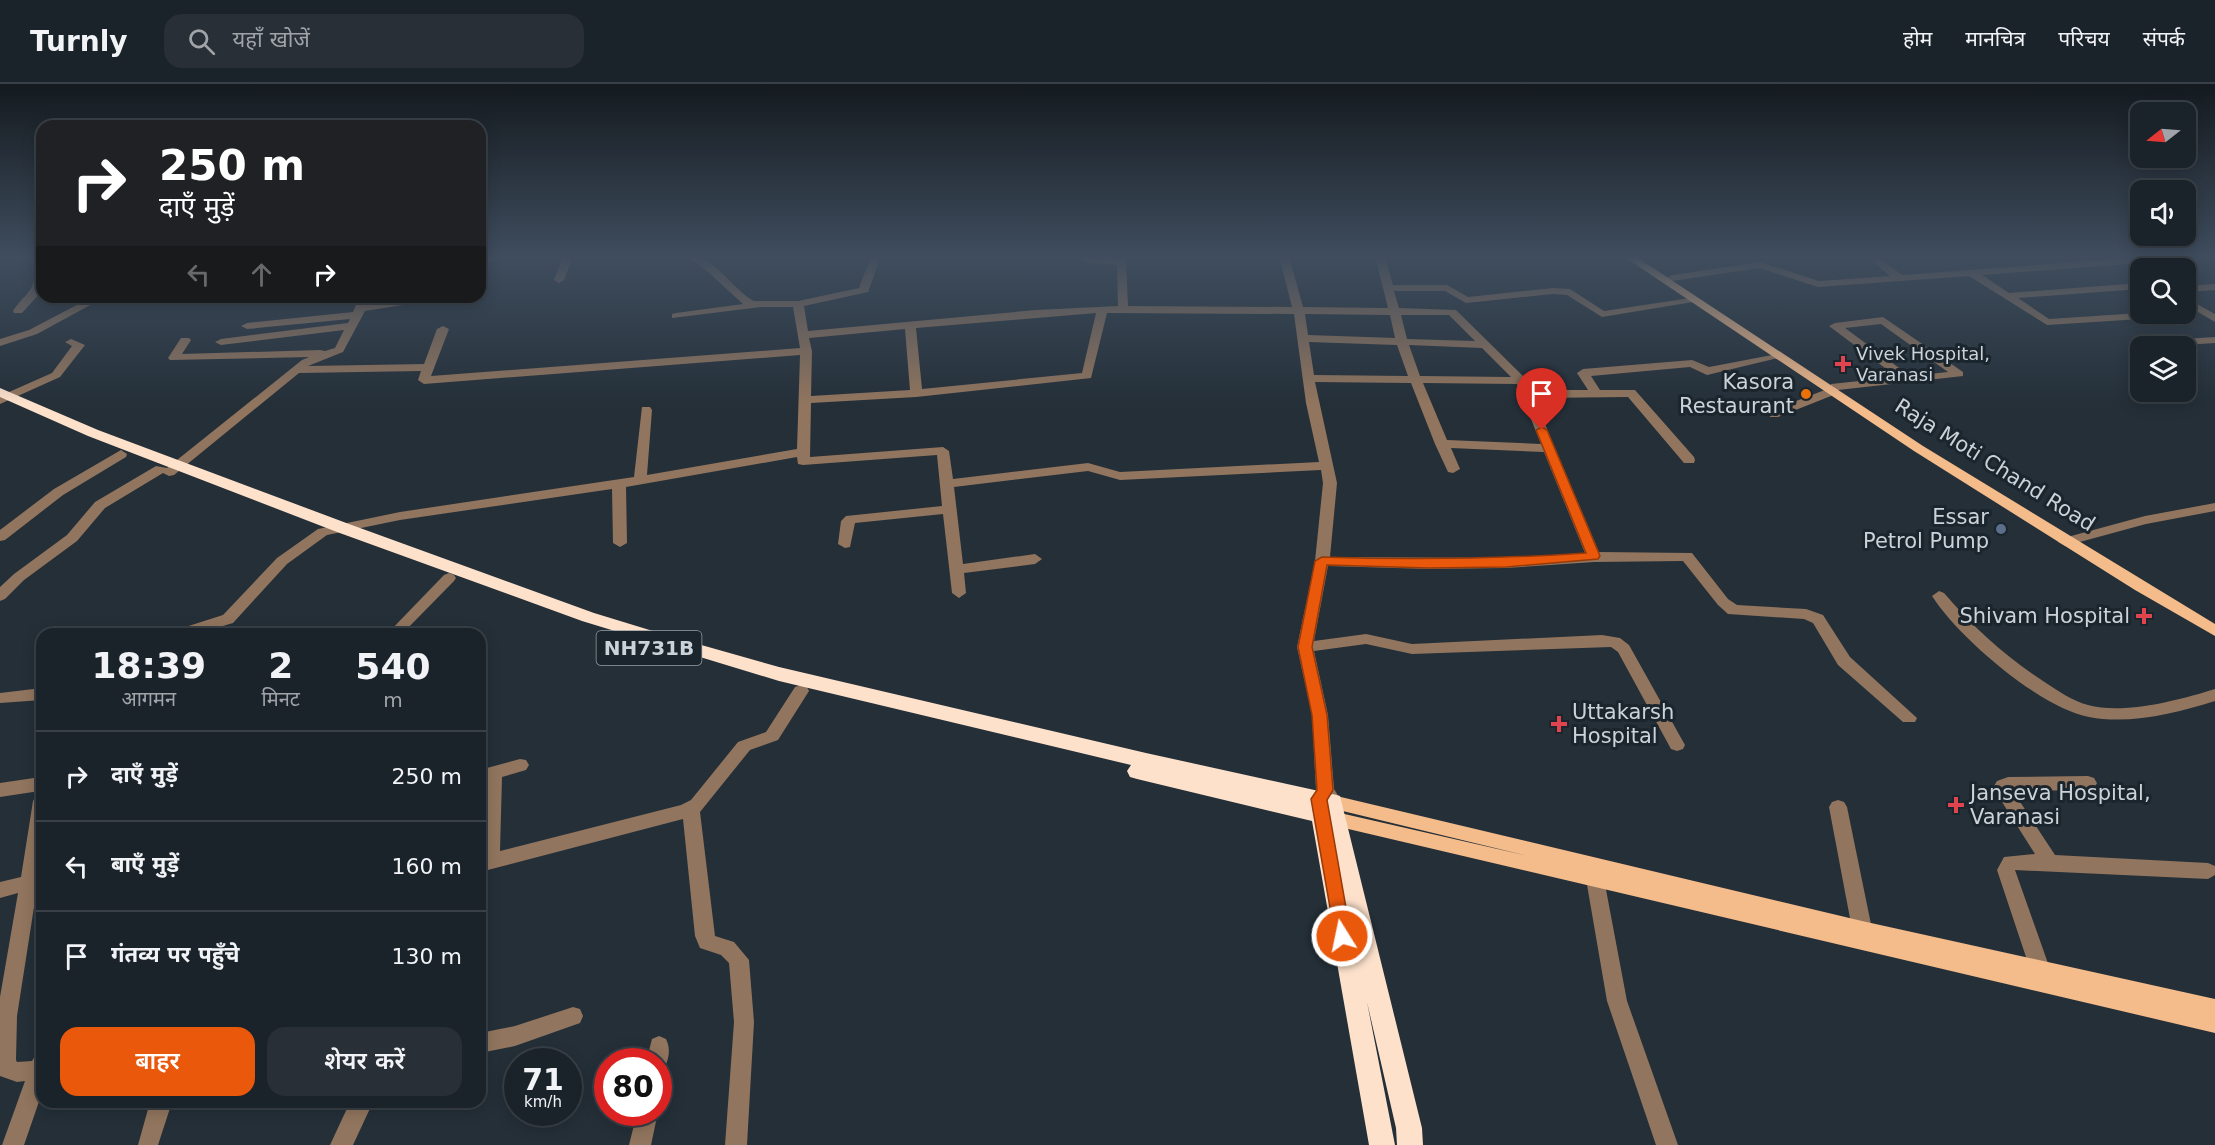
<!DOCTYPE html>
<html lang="hi">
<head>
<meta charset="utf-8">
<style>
	body { margin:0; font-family:"DejaVu Sans","Noto Sans Devanagari",sans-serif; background:#282f36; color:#f1f3f6; height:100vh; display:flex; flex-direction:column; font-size:22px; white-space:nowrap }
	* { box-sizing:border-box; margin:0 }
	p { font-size:20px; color:#a0a4a8 }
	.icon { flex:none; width:33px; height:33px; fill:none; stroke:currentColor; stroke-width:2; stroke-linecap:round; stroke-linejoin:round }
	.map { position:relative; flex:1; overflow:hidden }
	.drawer { position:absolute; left:36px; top:544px; width:450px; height:480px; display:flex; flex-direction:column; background:#1b232a; border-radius:18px; box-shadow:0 3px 15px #0003,0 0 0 2px #394047 }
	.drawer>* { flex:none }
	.guide { position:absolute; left:36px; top:36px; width:450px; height:183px; border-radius:18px; box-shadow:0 3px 15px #0003,0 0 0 2px #394047; background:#202124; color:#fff; overflow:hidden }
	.needle { width:39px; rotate:253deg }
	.fabs { position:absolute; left:2130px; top:18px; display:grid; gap:12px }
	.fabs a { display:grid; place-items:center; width:66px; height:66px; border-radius:12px; background:#1b232a; box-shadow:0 3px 15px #0003,0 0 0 2px #394047; font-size:30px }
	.speed { position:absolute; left:504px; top:964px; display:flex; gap:12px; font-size:30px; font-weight:700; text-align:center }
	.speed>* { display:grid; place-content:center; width:78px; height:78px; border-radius:50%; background:#1b232a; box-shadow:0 3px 15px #0003,0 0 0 2px #394047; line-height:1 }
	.speed small { font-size:15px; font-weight:400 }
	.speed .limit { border:9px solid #d22; background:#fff; color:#111 }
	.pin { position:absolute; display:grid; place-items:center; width:51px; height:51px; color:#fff; margin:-62px -26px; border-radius:50% 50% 50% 0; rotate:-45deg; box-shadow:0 0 6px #0007 }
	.pin .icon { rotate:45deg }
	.me { position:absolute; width:66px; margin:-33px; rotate:350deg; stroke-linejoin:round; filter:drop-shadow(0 0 4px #0008) }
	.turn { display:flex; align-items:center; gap:21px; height:126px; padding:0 24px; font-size:27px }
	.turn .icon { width:78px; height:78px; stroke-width:2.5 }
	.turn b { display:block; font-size:42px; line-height:51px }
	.lanes { display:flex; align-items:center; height:57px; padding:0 24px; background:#0003; justify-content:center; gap:30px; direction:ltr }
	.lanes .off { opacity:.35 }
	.eta { display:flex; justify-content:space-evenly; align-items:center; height:102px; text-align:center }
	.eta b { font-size:36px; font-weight:600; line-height:42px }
	.action { display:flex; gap:12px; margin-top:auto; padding:12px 24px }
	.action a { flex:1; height:69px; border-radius:18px; background:#ea580c; color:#fff; font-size:24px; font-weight:600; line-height:69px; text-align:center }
	.action a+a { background:#282f36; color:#f1f3f6 }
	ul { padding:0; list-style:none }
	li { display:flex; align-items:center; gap:18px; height:90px; padding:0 24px; border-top:2px solid #394047 }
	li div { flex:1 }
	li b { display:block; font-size:22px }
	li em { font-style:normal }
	header { display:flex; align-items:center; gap:36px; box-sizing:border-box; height:84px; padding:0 30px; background:#1b232a; border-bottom:2px solid #394047 }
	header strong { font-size:28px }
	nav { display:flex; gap:33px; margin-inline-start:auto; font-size:21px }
	.search { width:420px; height:54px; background:#282f36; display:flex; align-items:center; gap:15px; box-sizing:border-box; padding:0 21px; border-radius:18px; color:#a0a4a8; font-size:22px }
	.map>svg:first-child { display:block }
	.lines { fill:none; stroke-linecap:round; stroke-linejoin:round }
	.minor { fill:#91755e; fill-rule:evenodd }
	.major { fill:#f4bb8b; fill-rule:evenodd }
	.highway { fill:#fde1cb; fill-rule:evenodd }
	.route { fill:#ea580c; stroke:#983908; stroke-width:1.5 }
	.health-dot { fill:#e0444e; stroke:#1b252d; stroke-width:2 }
	.food-dot { fill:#e8710a; stroke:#1b252d; stroke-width:2 }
	.service-dot { fill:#5c6f8a; stroke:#1b252d; stroke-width:2 }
	.labels { text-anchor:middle; stroke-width:6; stroke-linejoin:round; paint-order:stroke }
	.far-poi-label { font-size:18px; fill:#cbd2d8; stroke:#1b252d; text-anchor:start }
	.shield { fill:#1b252d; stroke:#969ea5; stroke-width:1.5 }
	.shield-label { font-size:20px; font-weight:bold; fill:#cbd2d8 }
	.poi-label { font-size:21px; fill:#cbd2d8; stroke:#1b252d; text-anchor:end }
	.street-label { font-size:21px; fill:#cbd2d8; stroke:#1b252d }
</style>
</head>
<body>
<header>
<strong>Turnly</strong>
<div class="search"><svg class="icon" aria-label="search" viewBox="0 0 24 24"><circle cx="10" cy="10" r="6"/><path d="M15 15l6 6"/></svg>यहाँ खोजें</div>
<nav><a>होम</a><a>मानचित्र</a><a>परिचय</a><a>संपर्क</a></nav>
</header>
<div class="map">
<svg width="2215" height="1061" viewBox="0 0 2215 1061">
	<rect width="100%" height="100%" fill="#242f38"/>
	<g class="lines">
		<g class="minor">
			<path d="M 488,172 L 502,172 L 480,181 L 480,175 Z"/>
			<path d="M 563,172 L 573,172 L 564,196 L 559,199 L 554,196 Z"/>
			<path d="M 686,172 C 716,171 730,204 754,217 L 798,217 L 859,204 L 871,172 L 881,172 L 868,208 L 804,222 L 808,247 L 1036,226 L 1118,222 L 1117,181 L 1086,179 L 1078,172 L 1126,176 L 1128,222 L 1292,223 L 1279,172 L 1289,172 L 1303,223 L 1388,224 L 1375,172 L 1385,172 L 1393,201 L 1447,201 L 1468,213 L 1553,204 L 1570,205 L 1604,227 L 1697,213 L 1697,217 L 1693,218 L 1602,233 L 1567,211 L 1553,210 L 1466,219 L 1445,207 L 1394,207 L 1399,224 L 1456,226 L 1525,294 L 1531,306 L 1588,306 L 1577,289 L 1583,285 L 1692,276 L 1709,283 L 1782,269 L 1782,273 L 1707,291 L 1690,283 L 1591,292 L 1600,306 L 1635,306 L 1694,373 L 1695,376 L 1694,379 L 1684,379 L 1628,313 L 1534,314 L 1599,468 L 1692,469 L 1728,515 L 1737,521 L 1806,525 L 1823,531 L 1850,573 L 1917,634 L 1915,638 L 1903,638 L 1838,581 L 1813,539 L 1804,535 L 1728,530 L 1718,521 L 1683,477 L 1594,478 L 1506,484 L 1429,485 L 1328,482 L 1314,557 L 1366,550 L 1412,560 L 1602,551 L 1620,554 L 1629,561 L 1685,661 L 1683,665 L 1677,667 L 1671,665 L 1618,568 L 1611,563 L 1412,570 L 1366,560 L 1314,567 L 1328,631 L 1334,705 L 1342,718 L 1339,723 L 1333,725 L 1327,723 L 1316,706 L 1312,631 L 1297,563 L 1315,477 L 1323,399 L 1321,386 L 1120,396 L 1088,387 L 954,403 L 963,480 L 1035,470 L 1042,475 L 1035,480 L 964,489 L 966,509 L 959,514 L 952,509 L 943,430 L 855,439 L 850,463 L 845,464 L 838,460 L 841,437 L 846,432 L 942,422 L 937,371 L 803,381 L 798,380 L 797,373 L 626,403 L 627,459 L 620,463 L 613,459 L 612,405 L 400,436 L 327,451 L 287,480 L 233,539 L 196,550 L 173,550 L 176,546 L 223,531 L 277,474 L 318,445 L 400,428 L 634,393 L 642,323 L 650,323 L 652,326 L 647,391 L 797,365 L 800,271 L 424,300 L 418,296 L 421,287 L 299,289 L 174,391 L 169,392 L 163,389 L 105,424 L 77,457 L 24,496 L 5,515 L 0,517 L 0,503 L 14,490 L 67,451 L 95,418 L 156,382 L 167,384 L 302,276 L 309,273 L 170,276 L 168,274 L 181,254 L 189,254 L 191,256 L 182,270 L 320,266 L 325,267 L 335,264 L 344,246 L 221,261 L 215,258 L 221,255 L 348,239 L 350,235 L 247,245 L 241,242 L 247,239 L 353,228 L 359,213 L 369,213 L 367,221 L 420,213 L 415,219 L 365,227 L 343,268 L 308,282 L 424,280 L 437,245 L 443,242 L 449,245 L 431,292 L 800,264 L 793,223 L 761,223 L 672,234 L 672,230 L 676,229 L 743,220 L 707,187 ZM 1096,229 L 1082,289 L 922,305 L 916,244 ZM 1107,229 L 1294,230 L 1306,319 L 1319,378 L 1120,388 L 1088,379 L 953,395 L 949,367 L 943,363 L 810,373 L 811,319 L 916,313 L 1091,294 ZM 1305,230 L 1390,231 L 1395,254 L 1308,251 ZM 1401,231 L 1449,231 L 1475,257 L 1407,255 ZM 905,245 L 910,306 L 811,312 L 812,267 L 809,254 ZM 1309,258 L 1397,261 L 1408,292 L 1314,291 ZM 1409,261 L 1482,264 L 1511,293 L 1420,292 ZM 1315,298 L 1411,299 L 1435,360 L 1448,388 L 1453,389 L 1460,385 L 1451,364 L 1544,368 L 1585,469 L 1506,474 L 1330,473 L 1337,399 ZM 1423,299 L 1517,300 L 1541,360 L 1447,356 Z"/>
			<path d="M 1866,172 L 1877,172 L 1902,191 L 2156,172 L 2201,172 L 2196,175 L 1982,191 L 2009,209 L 2140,199 L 2140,205 L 2018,214 L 2049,235 L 2140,229 L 2177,230 L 2172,233 L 2047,241 L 1969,192 L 1818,203 L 1759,184 L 1672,197 L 1667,194 L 1672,191 L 1760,178 L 1819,197 L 1890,192 Z"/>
			<path d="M 42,191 L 42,207 L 22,229 L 14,229 L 13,227 C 20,215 32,209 34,196 Z"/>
			<path d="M 2215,200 L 2215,206 L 2186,208 L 2186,202 Z"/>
			<path d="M 92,213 L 105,213 L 37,250 L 0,262 L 0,255 L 29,246 Z"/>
			<path d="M 249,213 L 260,214 L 330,213 L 325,216 L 251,221 L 246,218 Z"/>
			<path d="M 2186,214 L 2215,230 L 2215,238 L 2186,221 Z"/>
			<path d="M 1883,233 L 1963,288 L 1963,292 L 1838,306 L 1836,310 L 1778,333 L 1770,333 L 1770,327 L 1830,304 L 1831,300 L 1897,293 L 1829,242 L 1835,239 ZM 1881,240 L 1948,288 L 1910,292 L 1845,244 Z"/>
			<path d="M 2215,253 L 2215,259 L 2184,261 L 2178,258 L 2184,255 Z"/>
			<path d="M 71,255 L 85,261 L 60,293 L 0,320 L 0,312 L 52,289 L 72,262 L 65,258 Z"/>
			<path d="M 121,366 L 127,370 L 126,373 L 63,411 L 5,456 L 0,457 L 0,446 L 54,405 Z"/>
			<path d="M 2215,419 L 2215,427 L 2146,440 L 2065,462 L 2058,458 L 2060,455 L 2145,432 Z"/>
			<path d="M 449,489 L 454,491 L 456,494 L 454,497 L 402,550 L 387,550 L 444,491 Z"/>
			<path d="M 1939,507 L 1944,509 C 1974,544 2005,572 2043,597 C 2057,606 2072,617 2088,621 C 2124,631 2180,616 2215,605 L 2215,617 C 2177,629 2129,641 2089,633 C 2040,624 1958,553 1932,512 Z"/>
			<path d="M 801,601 L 807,603 L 809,607 L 778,656 L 750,666 L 700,728 L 715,852 L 734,858 L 749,876 L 754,938 L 747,1061 L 725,1061 L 734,938 L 729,879 L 721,871 L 700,864 L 695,852 L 683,735 L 480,788 L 484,689 L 487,684 L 520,675 L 526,676 L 529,681 L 526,686 L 502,693 L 500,767 L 681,721 L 691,716 L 738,658 L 766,648 L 795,603 Z"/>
			<path d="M 42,604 L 42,616 L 0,619 L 0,609 Z"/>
			<path d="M 2088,692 L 2094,694 L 2097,699 L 2094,704 L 2088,706 L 2013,707 L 2055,771 L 2208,779 L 2215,782 L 2215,791 L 2208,795 L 2015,786 L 2050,885 L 2047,891 L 2040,894 L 2033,891 L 2030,885 L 1997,786 L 2004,773 L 2035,770 L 1997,710 L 1994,702 L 1997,697 L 2008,693 Z"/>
			<path d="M 34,694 L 42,697 L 40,788 L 42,787 L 42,803 L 37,804 L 17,932 L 16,976 L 17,978 L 32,977 L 35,972 L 42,969 L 42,1009 L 24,1061 L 2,1061 L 25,997 L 17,998 L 0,992 L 0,913 L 18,809 L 0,814 L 0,798 L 21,793 L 33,717 L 36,712 L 41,710 L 33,708 L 0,713 L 0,699 Z"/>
			<path d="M 1838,716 L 1844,718 L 1847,723 L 1872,845 L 1869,851 L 1862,853 L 1855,851 L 1852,845 L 1829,723 L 1832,718 Z"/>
			<path d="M 1595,787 L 1602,790 L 1604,795 L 1627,917 L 1678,1061 L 1656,1061 L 1607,917 L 1586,795 L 1588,790 Z"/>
			<path d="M 573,923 L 580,925 L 583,932 L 580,939 L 515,962 L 480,969 L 480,949 L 515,942 Z"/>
			<path d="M 659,952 L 666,955 C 671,965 669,975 664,985 L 658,987 L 658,978 L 646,978 L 652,955 Z"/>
			<path d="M 150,1018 L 172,1018 L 158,1061 L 138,1061 Z"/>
			<path d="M 350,1018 L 373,1018 L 353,1061 L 330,1061 Z"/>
			<path d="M 637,1029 L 658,1028 L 651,1061 L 629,1061 Z"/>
		</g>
		<g class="major">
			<path d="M 1623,172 L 1635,172 L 1923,362 L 2215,540 L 2215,552 L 2135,506 L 1914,367 Z"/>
			<path d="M 1324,709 L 1862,837 L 2215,915 L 2215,949 L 1327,740 L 1321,738 L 1318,733 L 1321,728 L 1327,726 L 1528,772 L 1318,721 L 1315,716 L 1318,711 Z"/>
		</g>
		<path class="highway" d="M 0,304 L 98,346 L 349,440 L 594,529 L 666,551 L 779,583 L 1146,669 L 1319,707 L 1328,712 L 1333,710 L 1340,712 L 1422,1044 L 1423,1061 L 1397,1061 L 1396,1044 L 1367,918 L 1395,1061 L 1369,1061 L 1312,737 L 1137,695 L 1130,693 L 1127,687 L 1131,681 L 779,597 L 582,537 L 337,448 L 88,352 L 0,313 Z"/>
	</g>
	<linearGradient id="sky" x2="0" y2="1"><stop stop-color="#141a1f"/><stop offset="0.54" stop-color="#3f4d5e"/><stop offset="1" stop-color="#3f4d5e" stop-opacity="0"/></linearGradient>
	<rect width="2215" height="320" fill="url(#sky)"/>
	<path class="route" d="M 1542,343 L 1547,346 L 1600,472 L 1598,475 L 1506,483 L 1429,484 L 1327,481 L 1312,563 L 1327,631 L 1333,706 L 1327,716 L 1351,852 L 1348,858 L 1342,860 L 1336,858 L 1311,715 L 1317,706 L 1312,631 L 1298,563 L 1315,477 L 1322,473 C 1410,476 1497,475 1586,469 L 1536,346 Z"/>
	<g class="health-dot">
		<path d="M1840 271h6v6h6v6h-6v6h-6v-6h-6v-6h6z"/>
		<path d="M2141 523h6v6h6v6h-6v6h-6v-6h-6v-6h6z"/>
		<path d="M1556 631h6v6h6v6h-6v6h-6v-6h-6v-6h6z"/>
		<path d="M1953 712h6v6h6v6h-6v6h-6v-6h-6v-6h6z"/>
	</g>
	<circle class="food-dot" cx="1806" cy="310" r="6"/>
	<circle class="service-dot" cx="2001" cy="445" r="6"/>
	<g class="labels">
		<g class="far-poi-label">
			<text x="1856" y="276">Vivek Hospital,<tspan x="1856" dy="21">Varanasi</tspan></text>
		</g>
		<rect class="shield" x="596.5" y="547" width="105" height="34" rx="4.5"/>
		<g class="shield-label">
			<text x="649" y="571">NH731B</text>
		</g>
		<g class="poi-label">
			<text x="1794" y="305">Kasora<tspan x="1794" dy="24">Restaurant</tspan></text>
			<text x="1989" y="440">Essar<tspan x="1989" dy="24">Petrol Pump</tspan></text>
			<text x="2130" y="539">Shivam Hospital</text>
			<text x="1572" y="635" text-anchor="start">Uttakarsh<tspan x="1572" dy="24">Hospital</tspan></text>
			<text x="1970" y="716" text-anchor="start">Janseva Hospital,<tspan x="1970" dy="24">Varanasi</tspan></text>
		</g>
		<g class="street-label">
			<text transform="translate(1995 381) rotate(32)" y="7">Raja Moti Chand Road</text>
		</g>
	</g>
</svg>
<div class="fabs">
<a><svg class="needle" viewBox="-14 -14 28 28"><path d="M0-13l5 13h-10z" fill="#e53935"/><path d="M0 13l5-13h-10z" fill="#a0a4a8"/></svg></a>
<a><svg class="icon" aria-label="sound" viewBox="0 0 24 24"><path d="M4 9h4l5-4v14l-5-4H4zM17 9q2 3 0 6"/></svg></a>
<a><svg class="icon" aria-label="search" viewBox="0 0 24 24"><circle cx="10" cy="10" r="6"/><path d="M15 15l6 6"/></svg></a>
<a><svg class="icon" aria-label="layers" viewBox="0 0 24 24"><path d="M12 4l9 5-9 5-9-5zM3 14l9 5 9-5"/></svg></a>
</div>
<div class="speed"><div>71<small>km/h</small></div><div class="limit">80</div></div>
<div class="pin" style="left:1542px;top:346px;background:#d93025"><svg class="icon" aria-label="arrive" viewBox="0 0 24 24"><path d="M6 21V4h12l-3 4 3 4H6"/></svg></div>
<svg class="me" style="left:1342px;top:852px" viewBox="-20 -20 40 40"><circle r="17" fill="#ea580c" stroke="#fff" stroke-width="3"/><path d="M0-11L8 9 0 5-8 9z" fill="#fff"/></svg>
<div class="guide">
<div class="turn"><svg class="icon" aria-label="right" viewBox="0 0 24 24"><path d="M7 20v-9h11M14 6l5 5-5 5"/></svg><div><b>250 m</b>दाएँ मुड़ें</div></div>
<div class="lanes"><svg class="icon off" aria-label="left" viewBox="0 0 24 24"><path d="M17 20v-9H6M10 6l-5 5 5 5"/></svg><svg class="icon off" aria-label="ahead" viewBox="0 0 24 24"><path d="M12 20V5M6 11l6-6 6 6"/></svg><svg class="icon" aria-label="right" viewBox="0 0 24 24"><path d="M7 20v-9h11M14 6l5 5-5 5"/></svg></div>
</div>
<section class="drawer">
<div class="eta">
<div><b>18:39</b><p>आगमन</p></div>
<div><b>2</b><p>मिनट</p></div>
<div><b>540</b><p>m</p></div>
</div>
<ul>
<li><svg class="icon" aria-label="right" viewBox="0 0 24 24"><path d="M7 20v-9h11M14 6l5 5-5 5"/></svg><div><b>दाएँ मुड़ें</b></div><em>250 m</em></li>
<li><svg class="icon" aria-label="left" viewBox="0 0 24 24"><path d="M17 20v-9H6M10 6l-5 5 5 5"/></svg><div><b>बाएँ मुड़ें</b></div><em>160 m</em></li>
<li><svg class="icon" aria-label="arrive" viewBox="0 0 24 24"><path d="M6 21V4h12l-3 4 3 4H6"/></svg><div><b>गंतव्य पर पहुँचे</b></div><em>130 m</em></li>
</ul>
<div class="action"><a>बाहर</a><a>शेयर करें</a></div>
</section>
</div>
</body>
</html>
